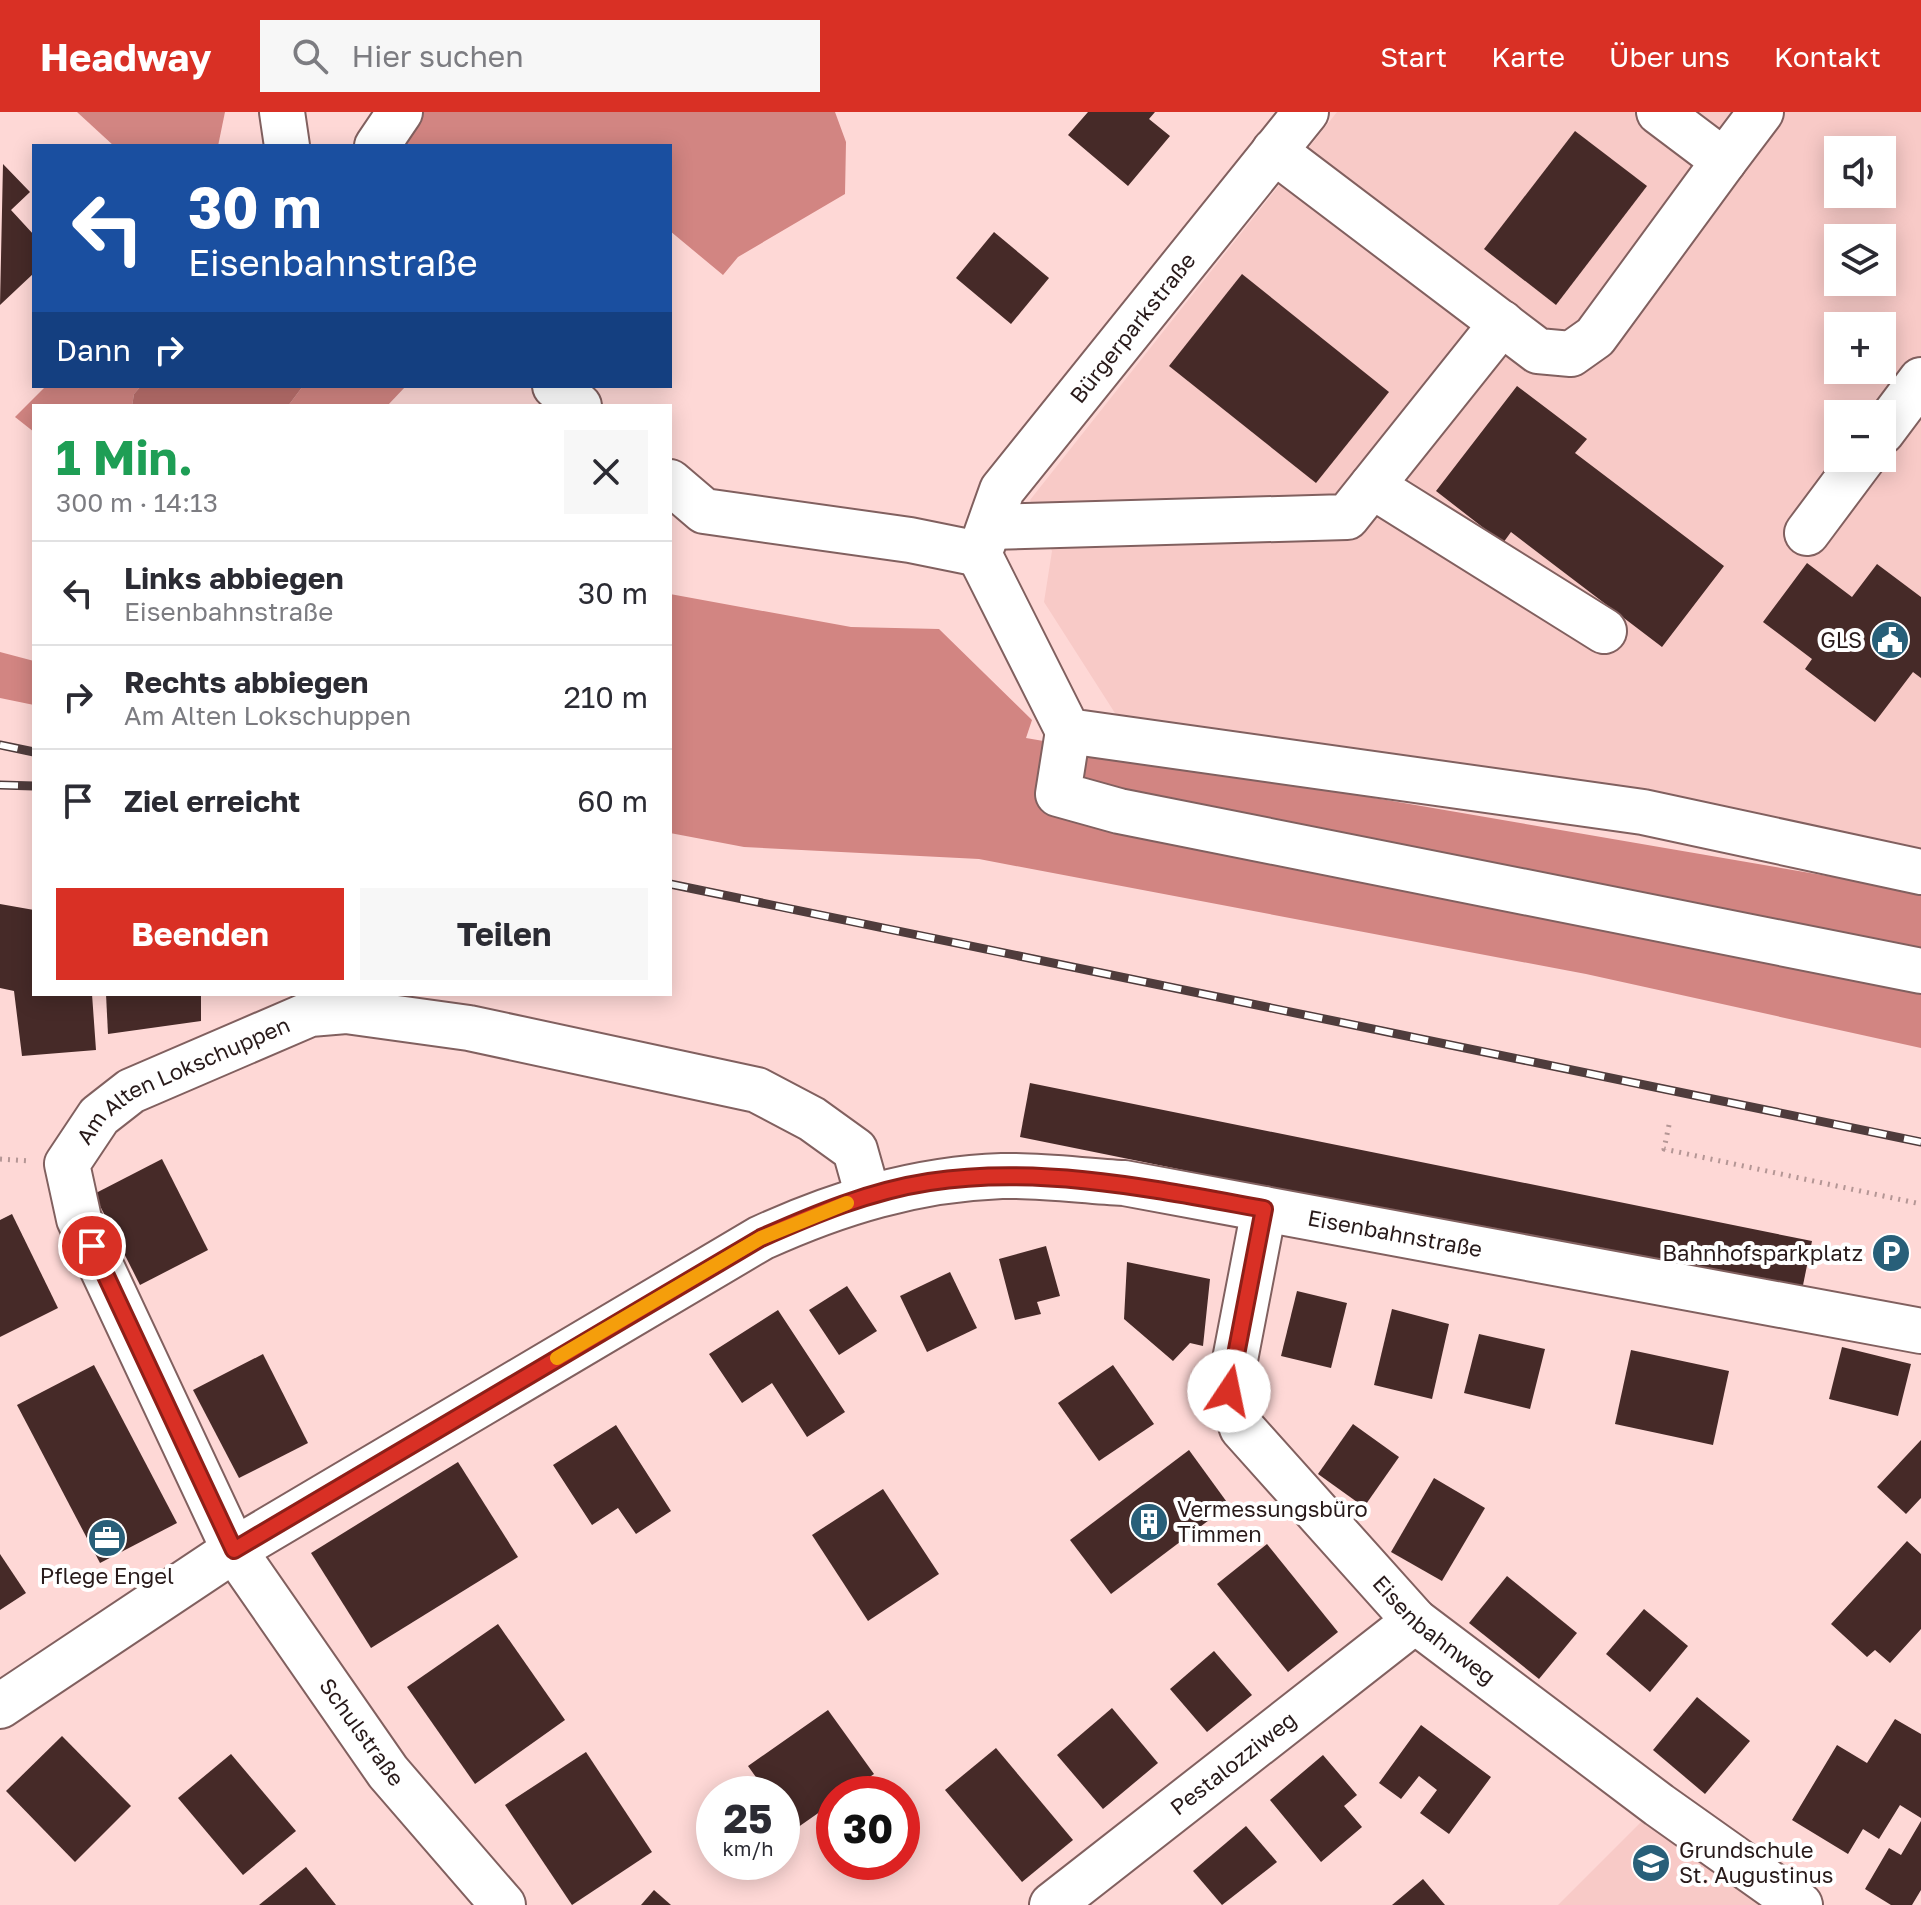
<!DOCTYPE html>
<html lang="de">
<head>
<meta charset="utf-8">
<style>
	body { margin:0; font-family:"Golos Text",sans-serif; background:#f7f7f7; color:#2b2b33; height:100vh; display:flex; flex-direction:column; font-size:30px; white-space:nowrap }
	* { box-sizing:border-box; margin:0 }
	p { font-size:26px; color:#7c7c81 }
	.icon { flex:none; width:44px; height:44px; fill:none; stroke:currentColor; stroke-width:2; stroke-linecap:round; stroke-linejoin:round }
	.map { position:relative; flex:1; overflow:hidden }
	.sheet { position:absolute; left:32px; top:292px; width:640px; height:592px; display:flex; flex-direction:column; background:#fff; border-radius:0px; box-shadow:0 4px 20px #0003 }
	.sheet>* { flex:none }
	.hud { position:absolute; left:32px; top:32px; width:640px; height:244px; border-radius:0px; box-shadow:0 4px 20px #0003; background:#1a4fa0; color:#fff; overflow:hidden }
	.tools { position:absolute; left:1824px; top:24px; display:grid; gap:16px }
	.tools a { display:grid; place-items:center; width:72px; height:72px; border-radius:0px; background:#fff; box-shadow:0 4px 20px #0003; font-size:40px }
	.speed { position:absolute; left:696px; top:1664px; display:flex; gap:16px; font-size:40px; font-weight:700; text-align:center }
	.speed>* { display:grid; place-content:center; width:104px; height:104px; border-radius:50%; background:#fff; box-shadow:0 4px 20px #0003; line-height:1 }
	.speed small { font-size:20px; font-weight:400 }
	.speed .limit { border:12px solid #d22; background:#fff; color:#111 }
	.pin { position:absolute; display:grid; place-items:center; width:68px; height:68px; color:#fff; margin:-34px; border:4px solid #fff; border-radius:50%; box-shadow:0 2px 8px #0007 }
	.me { position:absolute; width:88px; margin:-44px; rotate:11deg; stroke-linejoin:round; filter:drop-shadow(0 0 6px #0008) }
	.turn { display:flex; align-items:center; gap:28px; height:168px; padding:0 24px; font-size:36px }
	.turn .icon { width:104px; height:104px; stroke-width:2.5 }
	.turn b { display:block; font-size:56px; line-height:68px }
	.then { display:flex; align-items:center; height:76px; padding:0 24px; background:#0003; gap:16px; font-size:30px }
	.round { display:grid; place-items:center; flex:none; width:84px; height:84px; border-radius:0px; background:#f7f7f7 }
	.headline { display:flex; align-items:center; justify-content:space-between; height:136px; padding:0 24px }
	h1 { font-size:48px; font-weight:700; line-height:60px; color:#1e9e55 }
	.button { display:flex; gap:16px; margin-top:auto; padding:16px 24px }
	.button a { flex:1; height:92px; border-radius:0px; background:#d93025; color:#fff; font-size:32px; font-weight:700; line-height:92px; text-align:center }
	.button a+a { background:#f7f7f7; color:#2b2b33 }
	ul { padding:0; list-style:none }
	li { display:flex; align-items:center; gap:24px; height:104px; padding:0 24px; border-top:2px solid #e1e1e2 }
	li div { flex:1 }
	li b { display:block; font-size:30px }
	li em { font-style:normal }
	header { display:flex; align-items:center; gap:48px; box-sizing:border-box; height:112px; padding:0 40px; background:#d93025; color:#fff }
	header strong { font-size:38px }
	nav { display:flex; gap:44px; margin-inline-start:auto; font-size:28px }
	.search { width:560px; height:72px; background:#f7f7f7; display:flex; align-items:center; gap:20px; box-sizing:border-box; padding:0 28px; border-radius:0px; color:#7c7c81; font-size:30px }
	.map>svg:first-child { display:block }
	.built { fill:#f8cac7; fill-rule:evenodd }
	.forest { fill:#d28582 }
	.water { fill:#b96f6c }
	.building { fill:#462a28 }
	.lines { fill:none; stroke-linecap:round; stroke-linejoin:round }
	.minor-casing { stroke:#81605f; stroke-width:48 }
	.path { stroke:#b49695; stroke-width:5; stroke-dasharray:2 6; stroke-linecap:butt }
	.minor { stroke:#fff; stroke-width:44 }
	.rail-casing { stroke:#4f3c3c; stroke-width:9 }
	.rail { stroke:#fff; stroke-width:6; stroke-dasharray:18; stroke-linecap:butt }
	.route-casing { stroke:#8d1f18; stroke-width:20 }
	.route { stroke:#d93025; stroke-width:14 }
	.slow { stroke:#f59e0b; stroke-width:14 }
	.labels { text-anchor:middle; stroke-width:8; stroke-linejoin:round; paint-order:stroke }
	.street-label { font-size:22px; fill:#281a1a; stroke:#fff }
	.poi-label { font-size:22px; fill:#281a1a; stroke:#fff; text-anchor:end }
</style>
</head>
<body>
<header>
<strong>Headway</strong>
<div class="search"><svg class="icon" aria-label="search" viewBox="0 0 24 24"><circle cx="10" cy="10" r="6"/><path d="M15 15l6 6"/></svg>Hier suchen</div>
<nav><a>Start</a><a>Karte</a><a>Über uns</a><a>Kontakt</a></nav>
</header>
<div class="map">
<svg width="1921" height="1793" viewBox="0 0 1921 1793">
	<rect width="100%" height="100%" fill="#fed8d6"/>
	<g class="built">
		<path d="M 1337,0 L 1921,0 L 1921,754 L 1120,609 L 1044,490 L 1052,439 L 1030,388 ZM 1838,38 L 1882,38 L 1882,82 L 1838,82 ZM 1838,126 L 1882,126 L 1882,170 L 1838,170 ZM 1838,214 L 1882,214 L 1882,258 L 1838,258 ZM 1838,302 L 1882,302 L 1882,346 L 1838,346 Z"/>
		<path d="M 1641,1710 L 1761,1793 L 1558,1793 Z"/>
	</g>
	<g class="forest">
		<path d="M 77,0 L 225,0 L 218,34 L 114,34 Z"/>
		<path d="M 415,0 L 835,0 L 846,30 L 845,82 L 738,145 L 723,163 L 670,119 L 670,34 L 397,34 Z"/>
		<path d="M 46,274 L 141,274 L 134,282 L 132,294 L 34,294 L 34,320 L 15,305 Z"/>
		<path d="M 303,274 L 406,274 L 387,294 L 288,294 Z"/>
		<path d="M 670,482 L 851,515 L 939,517 L 1032,608 L 1026,626 L 1921,780 L 1921,936 L 1586,862 L 979,747 L 744,735 L 670,721 Z"/>
		<path d="M 0,540 L 34,549 L 34,593 L 0,586 Z"/>
	</g>
	<path class="water" d="M 141,274 L 303,274 L 288,294 L 132,294 L 134,282 Z"/>
	<g class="building">
		<path d="M 1088,0 L 1155,0 L 1149,7 L 1170,24 L 1128,74 L 1068,23 Z"/>
		<path d="M 1575,19 L 1647,74 L 1556,193 L 1484,137 Z"/>
		<path d="M 3,52 L 30,80 L 11,98 L 34,123 L 34,161 L 0,193 Z"/>
		<path d="M 994,120 L 1049,166 L 1011,212 L 956,166 Z"/>
		<path d="M 1242,162 L 1389,280 L 1316,371 L 1169,254 Z"/>
		<path d="M 1517,274 L 1587,327 L 1575,341 L 1724,454 L 1662,535 L 1511,420 L 1503,431 L 1436,379 Z"/>
		<path d="M 1807,451 L 1852,485 L 1877,452 L 1921,485 L 1921,566 L 1913,560 L 1875,610 L 1805,557 L 1812,547 L 1763,510 Z"/>
		<path d="M 0,792 L 34,798 L 34,882 L 92,882 L 96,938 L 22,944 L 14,879 L 0,876 Z"/>
		<path d="M 106,882 L 201,882 L 201,909 L 108,922 Z"/>
		<path d="M 1030,971 L 1812,1129 L 1801,1183 L 1020,1025 Z"/>
		<path d="M 162,1047 L 208,1138 L 140,1173 L 94,1082 Z"/>
		<path d="M 12,1102 L 58,1196 L 0,1225 L 0,1108 Z"/>
		<path d="M 1046,1134 L 1060,1184 L 1037,1190 L 1041,1202 L 1015,1208 L 999,1147 Z"/>
		<path d="M 1127,1150 L 1210,1167 L 1203,1234 L 1190,1231 L 1173,1249 L 1124,1207 Z"/>
		<path d="M 950,1160 L 977,1216 L 927,1240 L 900,1184 Z"/>
		<path d="M 847,1174 L 877,1219 L 839,1243 L 809,1198 Z"/>
		<path d="M 1297,1179 L 1347,1191 L 1331,1256 L 1281,1244 Z"/>
		<path d="M 1392,1197 L 1449,1212 L 1432,1287 L 1374,1273 Z"/>
		<path d="M 778,1198 L 845,1300 L 807,1325 L 772,1271 L 742,1291 L 709,1242 Z"/>
		<path d="M 1479,1222 L 1545,1237 L 1530,1297 L 1464,1281 Z"/>
		<path d="M 1842,1235 L 1911,1252 L 1898,1304 L 1829,1287 Z"/>
		<path d="M 1631,1238 L 1729,1259 L 1713,1333 L 1615,1312 Z"/>
		<path d="M 263,1242 L 308,1331 L 239,1366 L 193,1278 Z"/>
		<path d="M 94,1253 L 177,1411 L 100,1451 L 17,1293 Z"/>
		<path d="M 1113,1253 L 1154,1312 L 1099,1349 L 1058,1291 Z"/>
		<path d="M 1353,1312 L 1399,1345 L 1364,1395 L 1318,1362 Z"/>
		<path d="M 616,1313 L 671,1399 L 636,1422 L 618,1396 L 592,1413 L 553,1353 Z"/>
		<path d="M 1921,1328 L 1921,1386 L 1906,1402 L 1877,1375 Z"/>
		<path d="M 1189,1338 L 1229,1393 L 1111,1482 L 1070,1428 Z"/>
		<path d="M 458,1350 L 518,1445 L 371,1536 L 311,1441 Z"/>
		<path d="M 1434,1366 L 1485,1396 L 1442,1469 L 1391,1440 Z"/>
		<path d="M 883,1377 L 939,1462 L 868,1509 L 812,1423 Z"/>
		<path d="M 1907,1429 L 1921,1442 L 1921,1517 L 1890,1551 L 1875,1538 L 1867,1545 L 1831,1512 Z"/>
		<path d="M 1267,1432 L 1338,1520 L 1288,1560 L 1217,1472 Z"/>
		<path d="M 0,1442 L 26,1481 L 0,1498 Z"/>
		<path d="M 1507,1464 L 1577,1521 L 1539,1567 L 1469,1511 Z"/>
		<path d="M 1644,1497 L 1688,1534 L 1650,1580 L 1606,1542 Z"/>
		<path d="M 498,1512 L 565,1608 L 475,1672 L 407,1575 Z"/>
		<path d="M 1214,1539 L 1252,1583 L 1207,1620 L 1170,1577 Z"/>
		<path d="M 1697,1585 L 1750,1629 L 1705,1682 L 1653,1638 Z"/>
		<path d="M 1112,1596 L 1158,1651 L 1103,1697 L 1057,1643 Z"/>
		<path d="M 828,1598 L 874,1662 L 845,1682 L 834,1682 L 834,1690 L 794,1718 L 782,1702 L 782,1682 L 768,1682 L 748,1654 Z"/>
		<path d="M 1895,1607 L 1921,1622 L 1921,1706 L 1900,1693 L 1879,1727 L 1863,1717 L 1848,1742 L 1792,1708 L 1837,1633 L 1867,1651 Z"/>
		<path d="M 1421,1613 L 1491,1665 L 1449,1722 L 1420,1701 L 1437,1678 L 1419,1664 L 1401,1687 L 1379,1671 Z"/>
		<path d="M 62,1624 L 131,1694 L 75,1750 L 6,1679 Z"/>
		<path d="M 996,1636 L 1073,1728 L 1022,1770 L 945,1678 Z"/>
		<path d="M 586,1640 L 652,1740 L 572,1793 L 505,1693 Z"/>
		<path d="M 231,1642 L 296,1719 L 243,1763 L 178,1686 Z"/>
		<path d="M 1323,1643 L 1357,1683 L 1344,1694 L 1362,1715 L 1321,1750 L 1270,1688 Z"/>
		<path d="M 1921,1709 L 1921,1778 L 1912,1793 L 1891,1793 L 1865,1777 L 1889,1736 L 1901,1743 Z"/>
		<path d="M 1246,1714 L 1277,1750 L 1222,1793 L 1193,1759 Z"/>
		<path d="M 306,1755 L 336,1793 L 259,1793 Z"/>
		<path d="M 1423,1767 L 1445,1793 L 1392,1793 Z"/>
		<path d="M 654,1778 L 671,1793 L 641,1793 Z"/>
	</g>
	<g class="lines">
		<g class="minor-casing">
			<g id="minor">
				<path d="M 282,0 L 287,34"/>
				<path d="M 1659,0 L 1724,49 L 1761,0"/>
				<path d="M 377,34 L 400,0"/>
				<path d="M 1274,39 L 1538,239 L 1571,242 L 1595,225 L 1724,49"/>
				<path d="M 555,274 L 579,294"/>
				<path d="M 1882,320 L 1921,268"/>
				<path d="M 670,370 L 704,399 L 910,428 L 979,442"/>
				<path d="M 1372,374 L 1604,519"/>
				<path d="M 990,415 L 1347,405 L 1502,211"/>
				<path d="M 1807,421 L 1863,346"/>
				<path id="s1" d="M 980,440 L 1002,378 L 1306,0"/>
				<path d="M 979,442 L 1068,619 L 1643,700 L 1921,760"/>
				<path d="M 1068,619 L 1058,682 L 1119,699 L 1921,859"/>
				<path id="s2" d="M 1264,1097 L 1229,1279 L 1242,1316 L 1415,1509 L 1659,1693 L 1800,1793"/>
				<path id="s3" d="M 0,1594 L 234,1438 L 761,1126 C 838,1091 916,1067 1002,1064 C 1042,1063 1084,1069 1124,1071 L 1921,1219"/>
				<path id="s4" d="M 503,1793 L 388,1660 L 234,1438 L 79,1107 L 67,1052 L 99,1004 L 131,979 L 310,902 L 346,899 L 469,916 L 757,978 L 812,1007 L 855,1038 L 868,1084"/>
				<path id="s5" d="M 1052,1793 L 1415,1509"/>
			</g>
		</g>
		<g class="path">
			<path d="M 1669,1013 L 1664,1037 L 1921,1092"/>
			<path d="M 0,1047 L 30,1049"/>
		</g>
		<use href="#minor" class="minor"/>
		<g class="rail-casing">
			<g id="rail">
				<path d="M 0,633 L 34,640"/>
				<path d="M 0,673 L 34,674"/>
				<path d="M 670,772 L 1921,1030"/>
			</g>
		</g>
		<use href="#rail" class="rail"/>
	</g>
	<g class="lines">
		<g class="route-casing">
			<path id="route" d="M 92,1134 L 234,1438 L 761,1126 C 815,1102 870,1079 929,1070 C 1041,1053 1154,1077 1264,1097 L 1229,1279"/>
		</g>
		<use href="#route" class="route"/>
		<path class="slow" d="M 557,1246 L 761,1126 L 847,1091"/>
	</g>
	<defs>
		<g id="civic-disc" transform="scale(2)"><circle r="9.5" fill="#285f79" stroke="#fff"/><path d="M-.6-6.5H3V-4.5H.6V-3L4-1V1h2V6H-6V1h2V-1L-.6-3ZM-1.2 2.5V6h2.4V2.5Z" fill="#fff"/></g>
		<g id="parking-disc" transform="scale(2)"><circle r="9.5" fill="#285f79" stroke="#fff"/><path d="M-3.5-5.5H1a3.5 3.5 0 0 1 0 7H-1V5.5H-3.5ZM-1-3.4V-.6H.8a1.4 1.4 0 0 0 0-2.8Z" fill="#fff"/></g>
		<g id="building-disc" transform="scale(2)"><circle r="9.5" fill="#285f79" stroke="#fff"/><path d="M-4-6H4V6H1V3H-1V6H-4ZM-2.5-4.3h1.7v1.8h-1.7ZM.8-4.3h1.7v1.8H.8ZM-2.5-1h1.7V.8h-1.7ZM.8-1h1.7V.8H.8Z" fill="#fff"/></g>
		<g id="office-disc" transform="scale(2)"><circle r="9.5" fill="#285f79" stroke="#fff"/><path d="M-6-3h4V-5.5h4V-3h4V5H-6ZM-1-4.5V-3h2v-1.5ZM-6 0V1H6V0Z" fill="#fff"/></g>
		<g id="school-disc" transform="scale(2)"><circle r="9.5" fill="#285f79" stroke="#fff"/><path d="M0-5L7-2L0 1L-7-2ZM-4 1L0 2.5L4 1V4Q0 6-4 4Z" fill="#fff"/></g>
	</defs>
	<g fill-rule="evenodd">
		<use href="#civic-disc" x="1890" y="528"/>
		<use href="#parking-disc" x="1891" y="1141"/>
		<use href="#building-disc" x="1149" y="1410"/>
		<use href="#office-disc" x="107" y="1426"/>
		<use href="#school-disc" x="1651" y="1751"/>
	</g>
	<g class="labels">
		<g class="street-label">
			<text dy="8" stroke="none"><textPath href="#s1" startOffset="274">Bürgerparkstraße</textPath></text>
			<text dy="8" stroke="none"><textPath href="#s4" startOffset="1016">Am Alten Lokschuppen</textPath></text>
			<text dy="8" stroke="none"><textPath href="#s3" startOffset="1542">Eisenbahnstraße</textPath></text>
			<text dy="8" stroke="none"><textPath href="#s2" startOffset="504">Eisenbahnweg</textPath></text>
			<text transform="translate(362 1620) rotate(54)" y="8">Schulstraße</text>
			<text dy="8" stroke="none"><textPath href="#s5" startOffset="230">Pestalozziweg</textPath></text>
		</g>
		<g class="poi-label">
			<text x="1862" y="536">GLS</text>
			<text x="1863" y="1149">Bahnhofsparkplatz</text>
			<text x="1177" y="1405" text-anchor="start">Vermessungsbüro<tspan x="1177" dy="25">Timmen</tspan></text>
			<text x="107" y="1472" text-anchor="middle">Pflege Engel</text>
			<text x="1679" y="1746" text-anchor="start">Grundschule<tspan x="1679" dy="25">St. Augustinus</tspan></text>
		</g>
	</g>
</svg>
<div class="tools">
<a><svg class="icon" aria-label="sound" viewBox="0 0 24 24"><path d="M4 9h4l5-4v14l-5-4H4zM17 9q2 3 0 6"/></svg></a>
<a><svg class="icon" aria-label="layers" viewBox="0 0 24 24"><path d="M12 4l9 5-9 5-9-5zM3 14l9 5 9-5"/></svg></a>
<a>+</a>
<a>−</a>
</div>
<div class="speed"><div>25<small>km/h</small></div><div class="limit">30</div></div>
<div class="pin" style="left:92px;top:1134px;background:#d93025"><svg class="icon" aria-label="arrive" viewBox="0 0 24 24"><path d="M6 21V4h12l-3 4 3 4H6"/></svg></div>
<svg class="me" style="left:1229px;top:1279px" viewBox="-20 -20 40 40"><circle r="19" fill="#fff"/><path d="M0-13L10 11 0 6-10 11z" fill="#d93025"/></svg>
<div class="hud">
<div class="turn"><svg class="icon" aria-label="left" viewBox="0 0 24 24"><path d="M17 20v-9H6M10 6l-5 5 5 5"/></svg><div><b>30 m</b>Eisenbahnstraße</div></div>
<div class="then">Dann<svg class="icon" aria-label="right" viewBox="0 0 24 24"><path d="M7 20v-9h11M14 6l5 5-5 5"/></svg></div>
</div>
<section class="sheet">
<div class="headline"><div><h1>1 Min.</h1><p>300 m · 14:13</p></div><a class="round"><svg class="icon" aria-label="close" viewBox="0 0 24 24"><path d="M6 6l12 12M18 6L6 18"/></svg></a></div>
<ul>
<li><svg class="icon" aria-label="left" viewBox="0 0 24 24"><path d="M17 20v-9H6M10 6l-5 5 5 5"/></svg><div><b>Links abbiegen</b><p>Eisenbahnstraße</p></div><em>30 m</em></li>
<li><svg class="icon" aria-label="right" viewBox="0 0 24 24"><path d="M7 20v-9h11M14 6l5 5-5 5"/></svg><div><b>Rechts abbiegen</b><p>Am Alten Lokschuppen</p></div><em>210 m</em></li>
<li><svg class="icon" aria-label="arrive" viewBox="0 0 24 24"><path d="M6 21V4h12l-3 4 3 4H6"/></svg><div><b>Ziel erreicht</b></div><em>60 m</em></li>
</ul>
<div class="button"><a>Beenden</a><a>Teilen</a></div>
</section>
</div>
</body>
</html>
